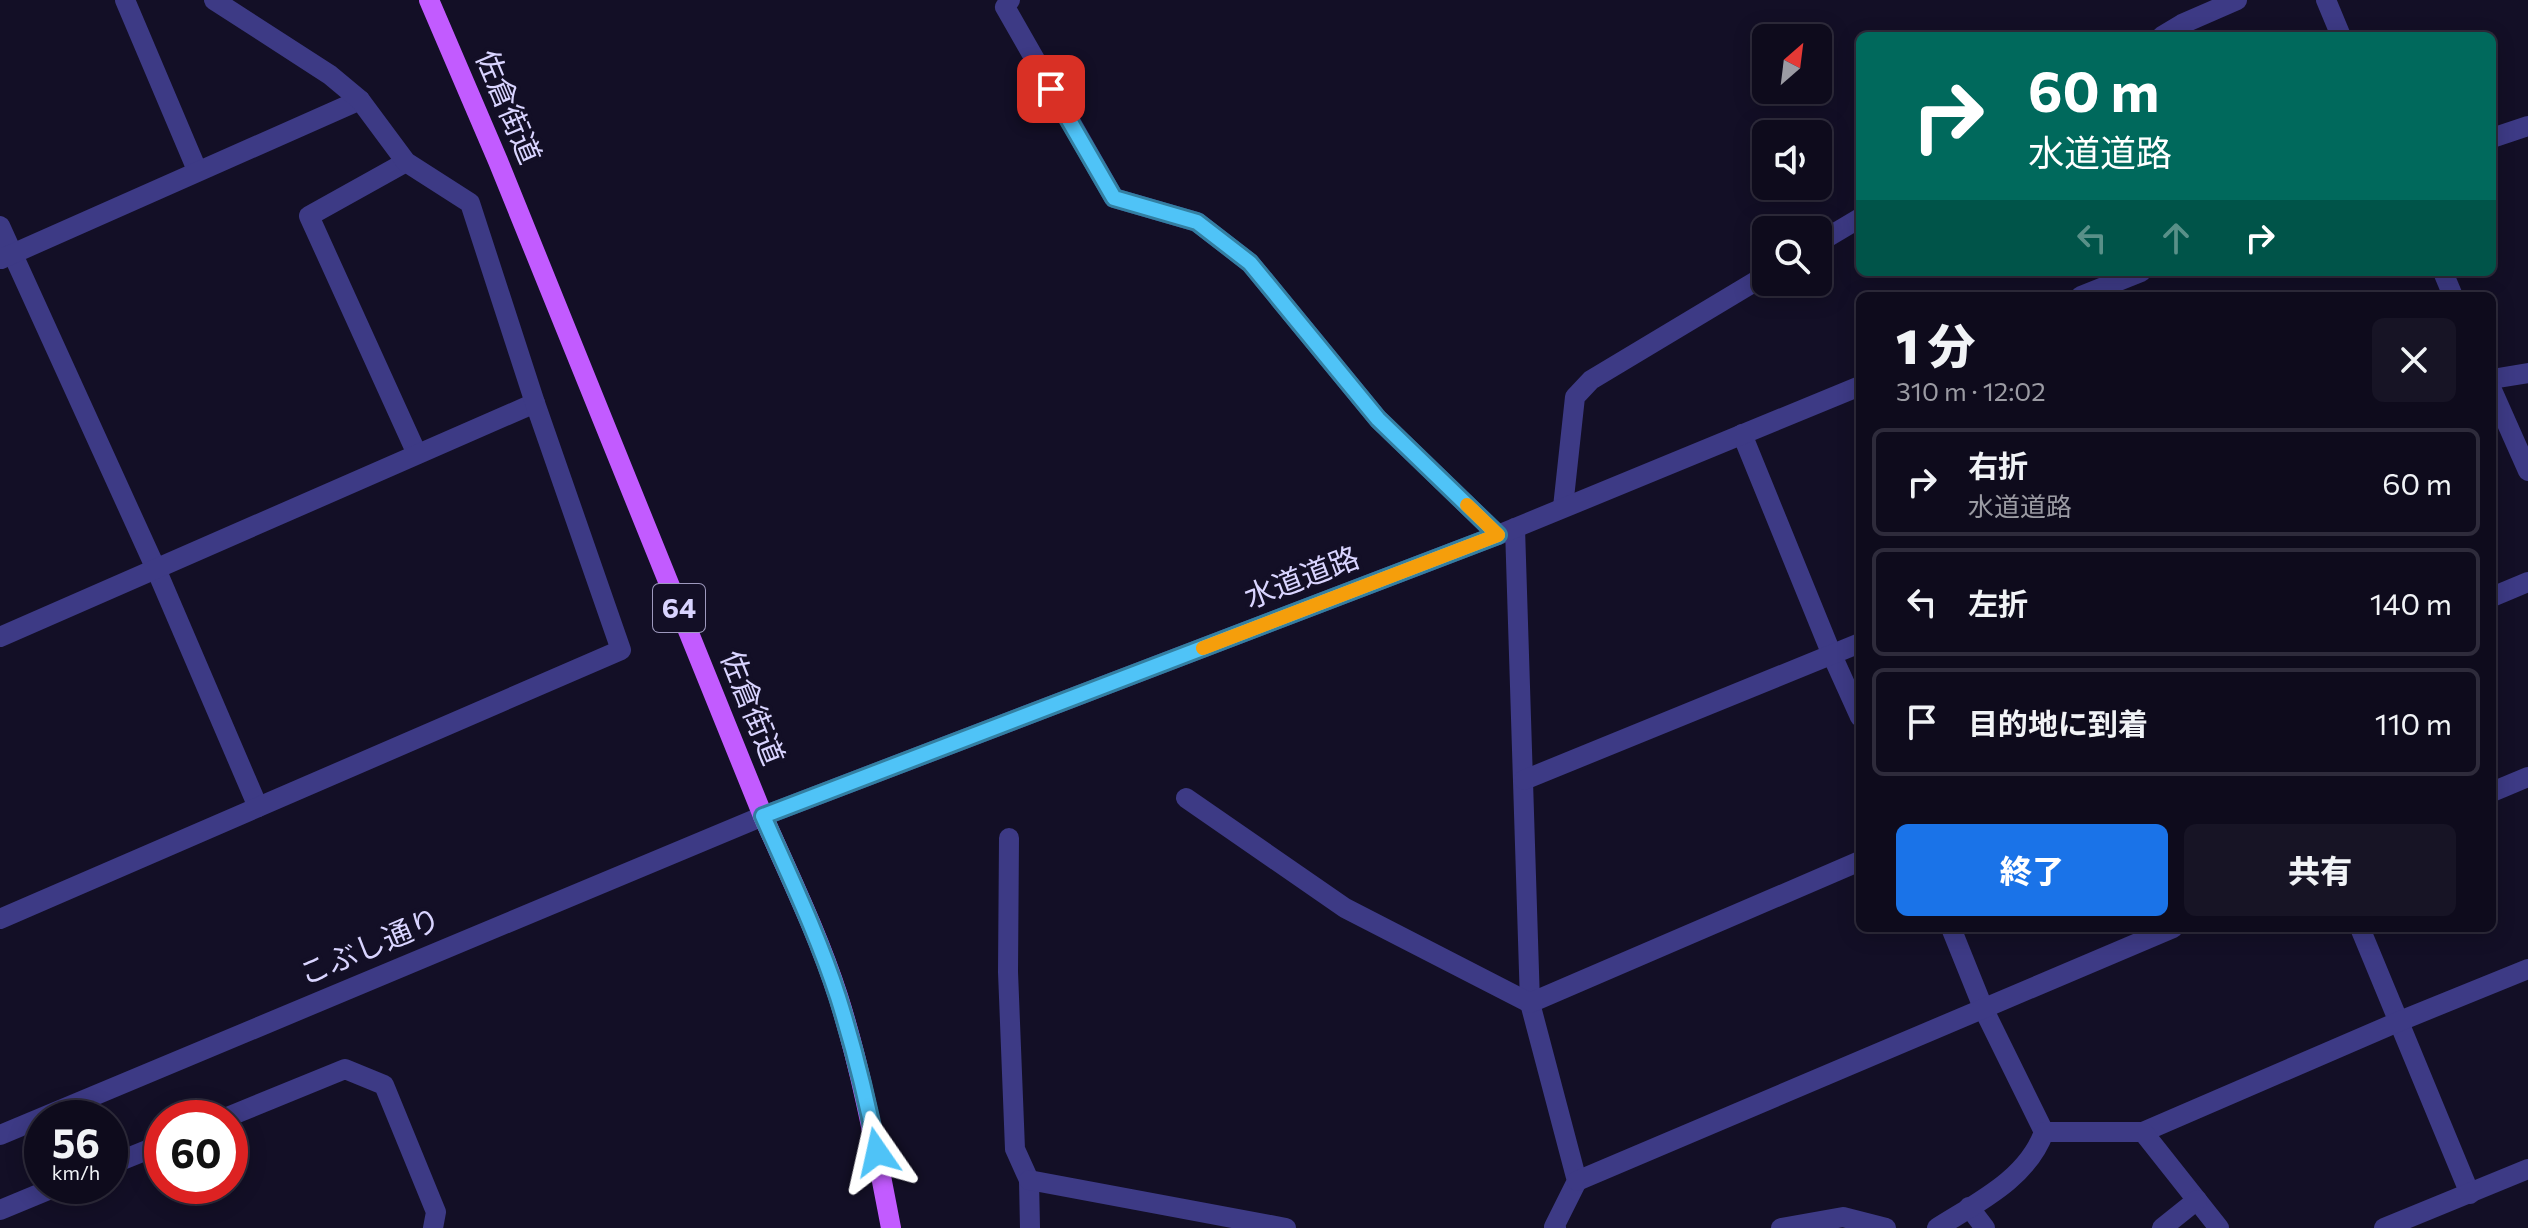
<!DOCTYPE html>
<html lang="ja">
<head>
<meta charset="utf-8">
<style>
	body { margin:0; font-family:Commissioner,"Noto Sans JP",sans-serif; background:#171425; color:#f1f3f6; height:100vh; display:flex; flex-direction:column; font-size:30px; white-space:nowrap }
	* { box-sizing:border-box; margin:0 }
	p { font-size:26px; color:#9b9ba3 }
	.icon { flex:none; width:44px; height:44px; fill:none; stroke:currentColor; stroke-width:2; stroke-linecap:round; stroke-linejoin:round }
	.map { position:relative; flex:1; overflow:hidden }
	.drawer { position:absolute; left:1856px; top:292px; width:640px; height:640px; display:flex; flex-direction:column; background:#0e0b1c; border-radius:12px; box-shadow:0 4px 20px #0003,0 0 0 2px #2e2b3b }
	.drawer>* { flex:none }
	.banner { position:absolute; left:1856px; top:32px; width:640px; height:244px; border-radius:12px; box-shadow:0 4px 20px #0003,0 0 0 2px #2e2b3b; background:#00695c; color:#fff; overflow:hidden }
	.needle { width:52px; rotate:28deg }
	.buttons { position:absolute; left:1752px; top:24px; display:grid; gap:16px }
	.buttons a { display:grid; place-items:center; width:80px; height:80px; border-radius:12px; background:#0e0b1c; box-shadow:0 4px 20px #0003,0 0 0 2px #2e2b3b; font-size:40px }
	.speed { position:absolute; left:24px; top:1100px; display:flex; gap:16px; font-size:40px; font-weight:700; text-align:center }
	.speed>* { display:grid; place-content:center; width:104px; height:104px; border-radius:50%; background:#0e0b1c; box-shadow:0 4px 20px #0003,0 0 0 2px #2e2b3b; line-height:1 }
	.speed small { font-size:20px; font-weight:400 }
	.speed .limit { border:12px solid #d22; background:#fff; color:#111 }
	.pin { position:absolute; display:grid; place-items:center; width:68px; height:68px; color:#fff; margin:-34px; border-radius:16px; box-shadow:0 4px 12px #0006 }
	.me { position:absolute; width:88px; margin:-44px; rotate:349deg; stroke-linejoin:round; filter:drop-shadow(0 0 6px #0008) }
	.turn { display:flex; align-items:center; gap:28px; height:168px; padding:0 40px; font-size:36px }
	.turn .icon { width:104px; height:104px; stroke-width:2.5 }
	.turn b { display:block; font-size:56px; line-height:68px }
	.lanes { display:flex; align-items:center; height:76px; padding:0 40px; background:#0003; justify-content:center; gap:40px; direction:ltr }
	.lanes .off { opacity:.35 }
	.round { display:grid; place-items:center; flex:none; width:84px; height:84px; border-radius:12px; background:#171425 }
	.overview { display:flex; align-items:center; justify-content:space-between; height:136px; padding:0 40px }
	h1 { font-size:48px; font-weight:800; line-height:60px }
	.action { display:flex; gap:16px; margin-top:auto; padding:16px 40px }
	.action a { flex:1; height:92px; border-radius:12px; background:#1a73e8; color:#fff; font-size:32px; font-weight:800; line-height:92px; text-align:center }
	.action a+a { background:#171425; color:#f1f3f6 }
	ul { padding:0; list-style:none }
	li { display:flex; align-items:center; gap:24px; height:108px; margin:0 16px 12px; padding:0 24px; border:4px solid #2e2b3b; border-radius:12px }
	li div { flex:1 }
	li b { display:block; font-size:30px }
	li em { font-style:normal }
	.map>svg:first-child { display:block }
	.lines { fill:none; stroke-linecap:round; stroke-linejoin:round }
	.minor { stroke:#3d3a85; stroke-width:20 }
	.major { stroke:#c25bff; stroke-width:20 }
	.route-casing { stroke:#337fa1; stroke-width:20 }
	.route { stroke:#4fc3f7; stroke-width:14 }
	.slow { stroke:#f59e0b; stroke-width:14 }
	.labels { text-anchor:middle; stroke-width:8; stroke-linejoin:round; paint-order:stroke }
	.shield { fill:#130f26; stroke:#9e99be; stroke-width:2 }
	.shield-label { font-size:28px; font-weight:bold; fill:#d9d4ff }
	.street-label { font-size:30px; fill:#d9d4ff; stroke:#130f26 }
</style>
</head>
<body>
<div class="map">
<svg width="2528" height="1228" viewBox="0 0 2528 1228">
	<rect width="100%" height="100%" fill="#130f26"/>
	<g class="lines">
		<g class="minor">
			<path d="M 125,0 L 197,170"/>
			<path d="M 1010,0 L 1005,7 L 1114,198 L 1197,222 L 1250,263 L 1378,419 L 1498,535"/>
			<path d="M 2326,0 L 2341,36"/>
			<path d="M 2162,36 L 2182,24 L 2237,0"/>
			<path d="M 2492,138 L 2528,126"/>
			<path d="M 406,162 L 309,216 L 417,454"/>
			<path d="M 0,226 L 156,569 L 258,807"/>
			<path d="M 1818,243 L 1860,218"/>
			<path d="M 1,259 L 360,100"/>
			<path d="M 2443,272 L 2453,296"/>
			<path d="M 2081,296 L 2141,272"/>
			<path d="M 2492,379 L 2528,373"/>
			<path d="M 2492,390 L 2528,471"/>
			<path d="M 1742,434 L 1832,655 L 1860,717"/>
			<path d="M 1563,507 L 1575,397 L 1591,380 L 1766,275"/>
			<path d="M 1515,528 L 1530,1003 L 1577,1181 L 1554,1227 L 1556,1228"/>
			<path d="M 2492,597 L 2528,582"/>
			<path d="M 0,637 L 535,403"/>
			<path d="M 1524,780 L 1860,643"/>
			<path d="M 2492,792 L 2528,777"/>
			<path d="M 1186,798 L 1345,908 L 1530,1003 L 1860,861"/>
			<path d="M 1009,838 L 1008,972 L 1015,1149 L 1029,1180 L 1030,1228"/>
			<path d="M 0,919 L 621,650 L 535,403 L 470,203 L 406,162 L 360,100 L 330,75 L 214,0"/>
			<path d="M 1951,928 L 1984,1010 L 2044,1132"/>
			<path d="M 2360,928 L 2470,1194"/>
			<path d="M 225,1118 L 345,1069 L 384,1085 L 436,1212 L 433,1228"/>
			<path d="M 2143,1132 L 2400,1021 L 2528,969"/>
			<path d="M 0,1135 L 763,816 L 1498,535 L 1860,386"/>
			<path d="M 110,1165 L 162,1144"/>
			<path d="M 1029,1180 L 1286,1228"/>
			<path d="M 1577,1181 L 2173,928"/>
			<path d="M 1969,1207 L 1985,1228"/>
			<path d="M 0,1210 L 58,1186"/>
			<path d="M 1781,1228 L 1843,1217 L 1886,1228"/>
			<path d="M 1937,1228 C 1978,1202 2027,1179 2044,1132 L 2143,1132 L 2219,1228"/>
			<path d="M 2162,1228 L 2197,1200"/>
			<path d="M 2384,1228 L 2528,1169"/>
		</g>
		<path class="major" d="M 429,0 L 498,161 L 763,816 C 789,875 818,934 838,996 C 862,1072 876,1150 891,1228"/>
	</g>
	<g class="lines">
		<g class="route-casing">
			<path id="route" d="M 877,1152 C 867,1100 854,1048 838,997 C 818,935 789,875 763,816 L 1498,535 L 1378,419 L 1250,263 L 1197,222 L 1114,198 L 1051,89"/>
		</g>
		<use href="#route" class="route"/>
		<path class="slow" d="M 1203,648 L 1498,535 L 1467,505"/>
	</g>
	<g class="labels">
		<rect class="shield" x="653" y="584" width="52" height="48" rx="6"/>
		<g class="shield-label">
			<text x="679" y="618">64</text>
		</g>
		<g class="street-label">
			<text transform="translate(508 107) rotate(67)" y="10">佐倉街道</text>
			<text transform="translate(1302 578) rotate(-21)" y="10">水道道路</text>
			<text transform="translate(752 708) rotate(68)" y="10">佐倉街道</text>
			<text transform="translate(370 947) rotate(-23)" y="10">こぶし通り</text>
		</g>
	</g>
</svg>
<div class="buttons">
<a><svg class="needle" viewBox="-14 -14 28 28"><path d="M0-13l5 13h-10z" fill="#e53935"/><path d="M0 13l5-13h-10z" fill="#9b9ba3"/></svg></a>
<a><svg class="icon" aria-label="sound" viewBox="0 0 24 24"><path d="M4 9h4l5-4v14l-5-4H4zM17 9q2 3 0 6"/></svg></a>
<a><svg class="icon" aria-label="search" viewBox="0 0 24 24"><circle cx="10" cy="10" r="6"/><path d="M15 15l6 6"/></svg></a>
</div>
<div class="speed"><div>56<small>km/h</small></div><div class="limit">60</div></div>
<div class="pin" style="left:1051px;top:89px;background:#d93025"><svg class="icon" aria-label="arrive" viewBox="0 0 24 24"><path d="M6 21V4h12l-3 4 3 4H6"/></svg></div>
<svg class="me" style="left:877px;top:1152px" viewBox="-20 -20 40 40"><path d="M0-17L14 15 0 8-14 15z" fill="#4fc3f7" stroke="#fff" stroke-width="4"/></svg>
<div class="banner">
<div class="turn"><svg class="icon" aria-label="right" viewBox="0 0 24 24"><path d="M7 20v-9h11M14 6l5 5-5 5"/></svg><div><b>60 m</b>水道道路</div></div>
<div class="lanes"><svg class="icon off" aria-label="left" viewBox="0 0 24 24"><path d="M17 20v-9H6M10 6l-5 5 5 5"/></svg><svg class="icon off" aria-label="ahead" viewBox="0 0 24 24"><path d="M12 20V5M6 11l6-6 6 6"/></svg><svg class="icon" aria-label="right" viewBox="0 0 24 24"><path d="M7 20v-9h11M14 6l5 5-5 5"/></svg></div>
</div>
<section class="drawer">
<div class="overview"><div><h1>1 分</h1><p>310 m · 12:02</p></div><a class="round"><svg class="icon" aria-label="close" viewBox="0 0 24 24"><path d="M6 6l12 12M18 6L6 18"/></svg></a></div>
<ul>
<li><svg class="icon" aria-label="right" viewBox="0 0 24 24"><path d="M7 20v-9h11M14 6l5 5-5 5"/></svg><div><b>右折</b><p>水道道路</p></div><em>60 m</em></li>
<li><svg class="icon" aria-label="left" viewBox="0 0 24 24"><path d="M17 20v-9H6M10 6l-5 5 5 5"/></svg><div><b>左折</b></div><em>140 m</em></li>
<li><svg class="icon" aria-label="arrive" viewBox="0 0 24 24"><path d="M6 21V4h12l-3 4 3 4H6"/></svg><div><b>目的地に到着</b></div><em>110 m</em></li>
</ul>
<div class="action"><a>終了</a><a>共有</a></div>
</section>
</div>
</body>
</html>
